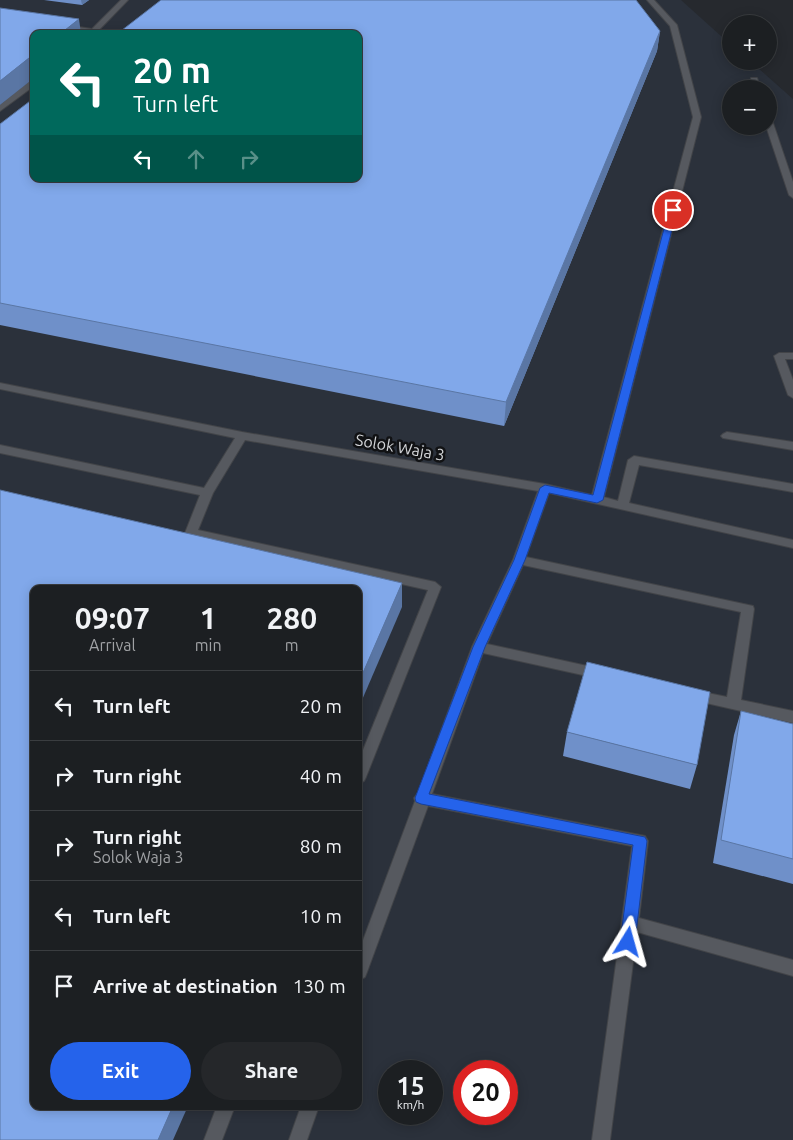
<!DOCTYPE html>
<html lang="en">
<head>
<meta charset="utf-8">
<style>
	body { margin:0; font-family:Ubuntu,sans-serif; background:#25272a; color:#f1f3f6; height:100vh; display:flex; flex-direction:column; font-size:19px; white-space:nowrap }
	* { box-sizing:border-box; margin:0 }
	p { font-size:16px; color:#a0a2a5 }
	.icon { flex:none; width:28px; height:28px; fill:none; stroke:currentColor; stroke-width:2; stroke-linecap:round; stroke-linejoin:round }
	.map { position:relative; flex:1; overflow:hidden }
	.details { position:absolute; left:30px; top:585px; width:332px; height:525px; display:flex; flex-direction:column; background:#1c1f22; border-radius:10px; box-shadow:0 2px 12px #0003,0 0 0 1px #3a3d40 }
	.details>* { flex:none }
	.guide { position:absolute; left:30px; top:30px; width:332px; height:152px; border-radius:10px; box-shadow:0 2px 12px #0003,0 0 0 1px #3a3d40; background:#00695c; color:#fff; overflow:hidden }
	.buttons { position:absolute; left:722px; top:15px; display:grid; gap:10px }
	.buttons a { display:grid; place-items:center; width:55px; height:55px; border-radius:50%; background:#1c1f22; box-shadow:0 2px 12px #0003,0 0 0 1px #3a3d40; font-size:25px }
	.speed { position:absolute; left:378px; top:1060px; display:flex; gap:10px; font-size:25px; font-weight:700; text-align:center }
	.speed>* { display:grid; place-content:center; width:65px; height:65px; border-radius:50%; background:#1c1f22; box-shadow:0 2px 12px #0003,0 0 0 1px #3a3d40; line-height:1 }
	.speed small { font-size:12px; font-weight:400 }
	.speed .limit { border:8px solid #d22; background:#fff; color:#111 }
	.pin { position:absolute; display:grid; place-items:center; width:42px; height:42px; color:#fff; margin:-21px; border:2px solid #fff; border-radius:50%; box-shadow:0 1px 5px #0007 }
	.me { position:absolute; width:55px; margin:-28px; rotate:8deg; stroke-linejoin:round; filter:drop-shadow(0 0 4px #0008) }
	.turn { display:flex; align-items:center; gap:18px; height:105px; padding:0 20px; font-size:22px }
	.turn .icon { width:65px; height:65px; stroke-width:2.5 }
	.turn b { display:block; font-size:35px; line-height:42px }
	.lanes { display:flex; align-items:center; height:48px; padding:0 20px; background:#0003; justify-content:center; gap:25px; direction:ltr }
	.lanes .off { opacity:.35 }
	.eta { display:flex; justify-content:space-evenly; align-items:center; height:85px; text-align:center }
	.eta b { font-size:30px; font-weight:700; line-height:35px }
	.primary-button { display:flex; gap:10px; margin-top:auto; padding:10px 20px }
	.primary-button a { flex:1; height:58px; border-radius:30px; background:#2563eb; color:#fff; font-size:20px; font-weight:700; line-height:58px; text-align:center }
	.primary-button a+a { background:#25272a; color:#f1f3f6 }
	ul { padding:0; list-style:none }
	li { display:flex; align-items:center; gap:15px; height:70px; padding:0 20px; border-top:1px solid #3a3d40 }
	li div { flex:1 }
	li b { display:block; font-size:19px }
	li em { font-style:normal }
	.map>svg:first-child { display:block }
	.built { fill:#2b313b; fill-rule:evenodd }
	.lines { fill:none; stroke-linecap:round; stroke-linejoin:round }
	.minor-casing { stroke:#424448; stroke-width:2 }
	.minor { fill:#56595f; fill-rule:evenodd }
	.wall { fill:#6f90c9 }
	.shaded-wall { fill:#5a76a4 }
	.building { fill:#81a8ea; stroke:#5a76a4 }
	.route { fill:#2563eb; stroke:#184099 }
	.labels { text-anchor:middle; stroke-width:5; stroke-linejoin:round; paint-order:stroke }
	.street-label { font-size:16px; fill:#d2d4d7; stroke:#111214 }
</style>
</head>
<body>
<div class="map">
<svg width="793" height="1140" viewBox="0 0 793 1140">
	<rect width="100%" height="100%" fill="#26292e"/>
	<path class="built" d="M 0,0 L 681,0 L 731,45 L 731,61 L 750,61 L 793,99 L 793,1140 L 0,1140 ZM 34,34 L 359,34 L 359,179 L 34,179 ZM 731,89 L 769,89 L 769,126 L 731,126 ZM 34,589 L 359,589 L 359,1106 L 34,1106 ZM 389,1071 L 431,1071 L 431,1114 L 389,1114 ZM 464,1071 L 506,1071 L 506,1114 L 464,1114 Z"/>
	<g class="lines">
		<g class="minor-casing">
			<g id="minor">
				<path d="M 121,0 L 128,0 L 95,34 L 61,27 L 65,25 L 92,29 Z"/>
				<path d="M 647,0 L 654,0 L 677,25 L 701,117 L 604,497 L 618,501 L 628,460 L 634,456 L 793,484 L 793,492 L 639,465 L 629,503 L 793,540 L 793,548 L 549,493 L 526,557 L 753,606 L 754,609 L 741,700 L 793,711 L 793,723 L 693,700 L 688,699 L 686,695 L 688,691 L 693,690 L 727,697 L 741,612 L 523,565 L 487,644 L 601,669 L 606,670 L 608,674 L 606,678 L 601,679 L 483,653 L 432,794 L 645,836 L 648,841 L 639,918 L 793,960 L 793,976 L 637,932 L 610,1140 L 592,1140 L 632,846 L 428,806 L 367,972 L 365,977 L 359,980 L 359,951 L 415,801 L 414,798 L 418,793 L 472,647 L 513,560 L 538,491 L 245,440 L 213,493 L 198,530 L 435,582 L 441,587 L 366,777 L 364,781 L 359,783 L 359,760 L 428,590 L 187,536 L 185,533 L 200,495 L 0,453 L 0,445 L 204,488 L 235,438 L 0,389 L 0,383 L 242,432 L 545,484 L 592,495 L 693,117 L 670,26 Z"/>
				<path d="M 751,78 L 757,78 L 761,89 L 753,89 Z"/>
				<path d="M 31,80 L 34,80 L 34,86 L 0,111 L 0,105 Z"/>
				<path d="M 769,121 L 773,123 L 793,182 L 793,198 L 789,195 L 766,126 L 769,126 Z"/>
				<path d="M 779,353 L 793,353 L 793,359 L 785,359 L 793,380 L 793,398 L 788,395 L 774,356 Z"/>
				<path d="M 727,432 L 793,442 L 793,450 L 723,438 L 721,436 L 723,434 Z"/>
				<path d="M 217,1106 L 235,1106 L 222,1140 L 204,1140 Z"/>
				<path d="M 301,1106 L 319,1106 L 307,1140 L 289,1140 Z"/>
			</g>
		</g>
		<use href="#minor" class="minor"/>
	</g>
	<g class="wall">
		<path d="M 44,0 L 89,0 L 82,5 Z"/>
		<path d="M 660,31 L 657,51 L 504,426 L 0,325 L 0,124 Z"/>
		<path d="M 741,711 L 793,724 L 793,884 L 713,863 L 734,735 Z"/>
		<path d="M 567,732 L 697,765 L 690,789 L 563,756 Z"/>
	</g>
	<g class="shaded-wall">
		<path d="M 81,0 L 89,0 L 82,5 Z"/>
		<path d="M 79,19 L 81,34 L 60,34 Z"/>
		<path d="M 660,31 L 657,51 L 504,426 L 506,402 Z"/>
		<path d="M 34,54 L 34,78 L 0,105 L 0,81 Z"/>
		<path d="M 402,583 L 402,607 L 359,707 L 359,682 Z"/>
		<path d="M 173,1106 L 188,1106 L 173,1140 L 158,1140 Z"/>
	</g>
	<g class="building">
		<path d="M 161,0 L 636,0 L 660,31 L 506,402 L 0,303 L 0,124 L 34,98 L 34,179 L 359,179 L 359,34 L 117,34 Z"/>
		<path d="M 0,8 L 79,19 L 60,34 L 34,34 L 34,54 L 0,81 Z"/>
		<path d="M 0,490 L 402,583 L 359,682 L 359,589 L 34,589 L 34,1106 L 173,1106 L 158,1140 L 0,1140 Z"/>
		<path d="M 587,662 L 710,692 L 697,765 L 567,732 Z"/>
		<path d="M 741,711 L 793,724 L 793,859 L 721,840 Z"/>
	</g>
	<path class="route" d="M 673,208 L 677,210 L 603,500 L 597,503 L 549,493 L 525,560 L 485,647 L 429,794 L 645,837 L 647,841 L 635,942 L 633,947 L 628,949 L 622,947 L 620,942 L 633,845 L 421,804 L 416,802 L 415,798 L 473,647 L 514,560 L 540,488 L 545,485 L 593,495 L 669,210 Z"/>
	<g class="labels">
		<g class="street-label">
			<text transform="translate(400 447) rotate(10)" y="6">Solok Waja 3</text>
		</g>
	</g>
</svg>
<div class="buttons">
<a>+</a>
<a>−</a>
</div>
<div class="speed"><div>15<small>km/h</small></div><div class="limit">20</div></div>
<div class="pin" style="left:673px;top:210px;background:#d93025"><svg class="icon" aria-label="arrive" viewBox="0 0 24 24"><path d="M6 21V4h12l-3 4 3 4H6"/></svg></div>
<svg class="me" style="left:628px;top:942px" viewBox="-20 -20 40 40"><path d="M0-17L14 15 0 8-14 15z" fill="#2563eb" stroke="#fff" stroke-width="4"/></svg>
<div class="guide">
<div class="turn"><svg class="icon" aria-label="left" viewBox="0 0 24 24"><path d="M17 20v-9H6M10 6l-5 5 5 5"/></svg><div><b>20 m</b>Turn left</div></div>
<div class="lanes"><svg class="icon" aria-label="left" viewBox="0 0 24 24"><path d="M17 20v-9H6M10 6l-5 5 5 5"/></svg><svg class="icon off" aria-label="ahead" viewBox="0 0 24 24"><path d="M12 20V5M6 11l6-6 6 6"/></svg><svg class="icon off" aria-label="right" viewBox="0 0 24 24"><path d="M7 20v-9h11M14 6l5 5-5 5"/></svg></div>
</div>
<section class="details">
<div class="eta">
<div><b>09:07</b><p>Arrival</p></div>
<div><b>1</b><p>min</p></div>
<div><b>280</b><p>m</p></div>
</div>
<ul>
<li><svg class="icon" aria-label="left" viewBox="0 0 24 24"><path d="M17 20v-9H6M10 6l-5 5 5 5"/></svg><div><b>Turn left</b></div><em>20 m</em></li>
<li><svg class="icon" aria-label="right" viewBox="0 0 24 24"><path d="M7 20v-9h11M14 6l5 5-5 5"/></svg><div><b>Turn right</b></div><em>40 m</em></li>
<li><svg class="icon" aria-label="right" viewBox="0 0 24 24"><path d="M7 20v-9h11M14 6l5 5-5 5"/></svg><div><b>Turn right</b><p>Solok Waja 3</p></div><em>80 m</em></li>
<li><svg class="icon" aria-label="left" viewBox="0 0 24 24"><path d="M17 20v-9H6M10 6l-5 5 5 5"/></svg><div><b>Turn left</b></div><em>10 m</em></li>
<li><svg class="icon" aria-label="arrive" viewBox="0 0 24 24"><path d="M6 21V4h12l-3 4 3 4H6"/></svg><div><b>Arrive at destination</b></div><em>130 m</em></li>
</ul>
<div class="primary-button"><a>Exit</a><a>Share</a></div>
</section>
</div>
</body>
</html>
